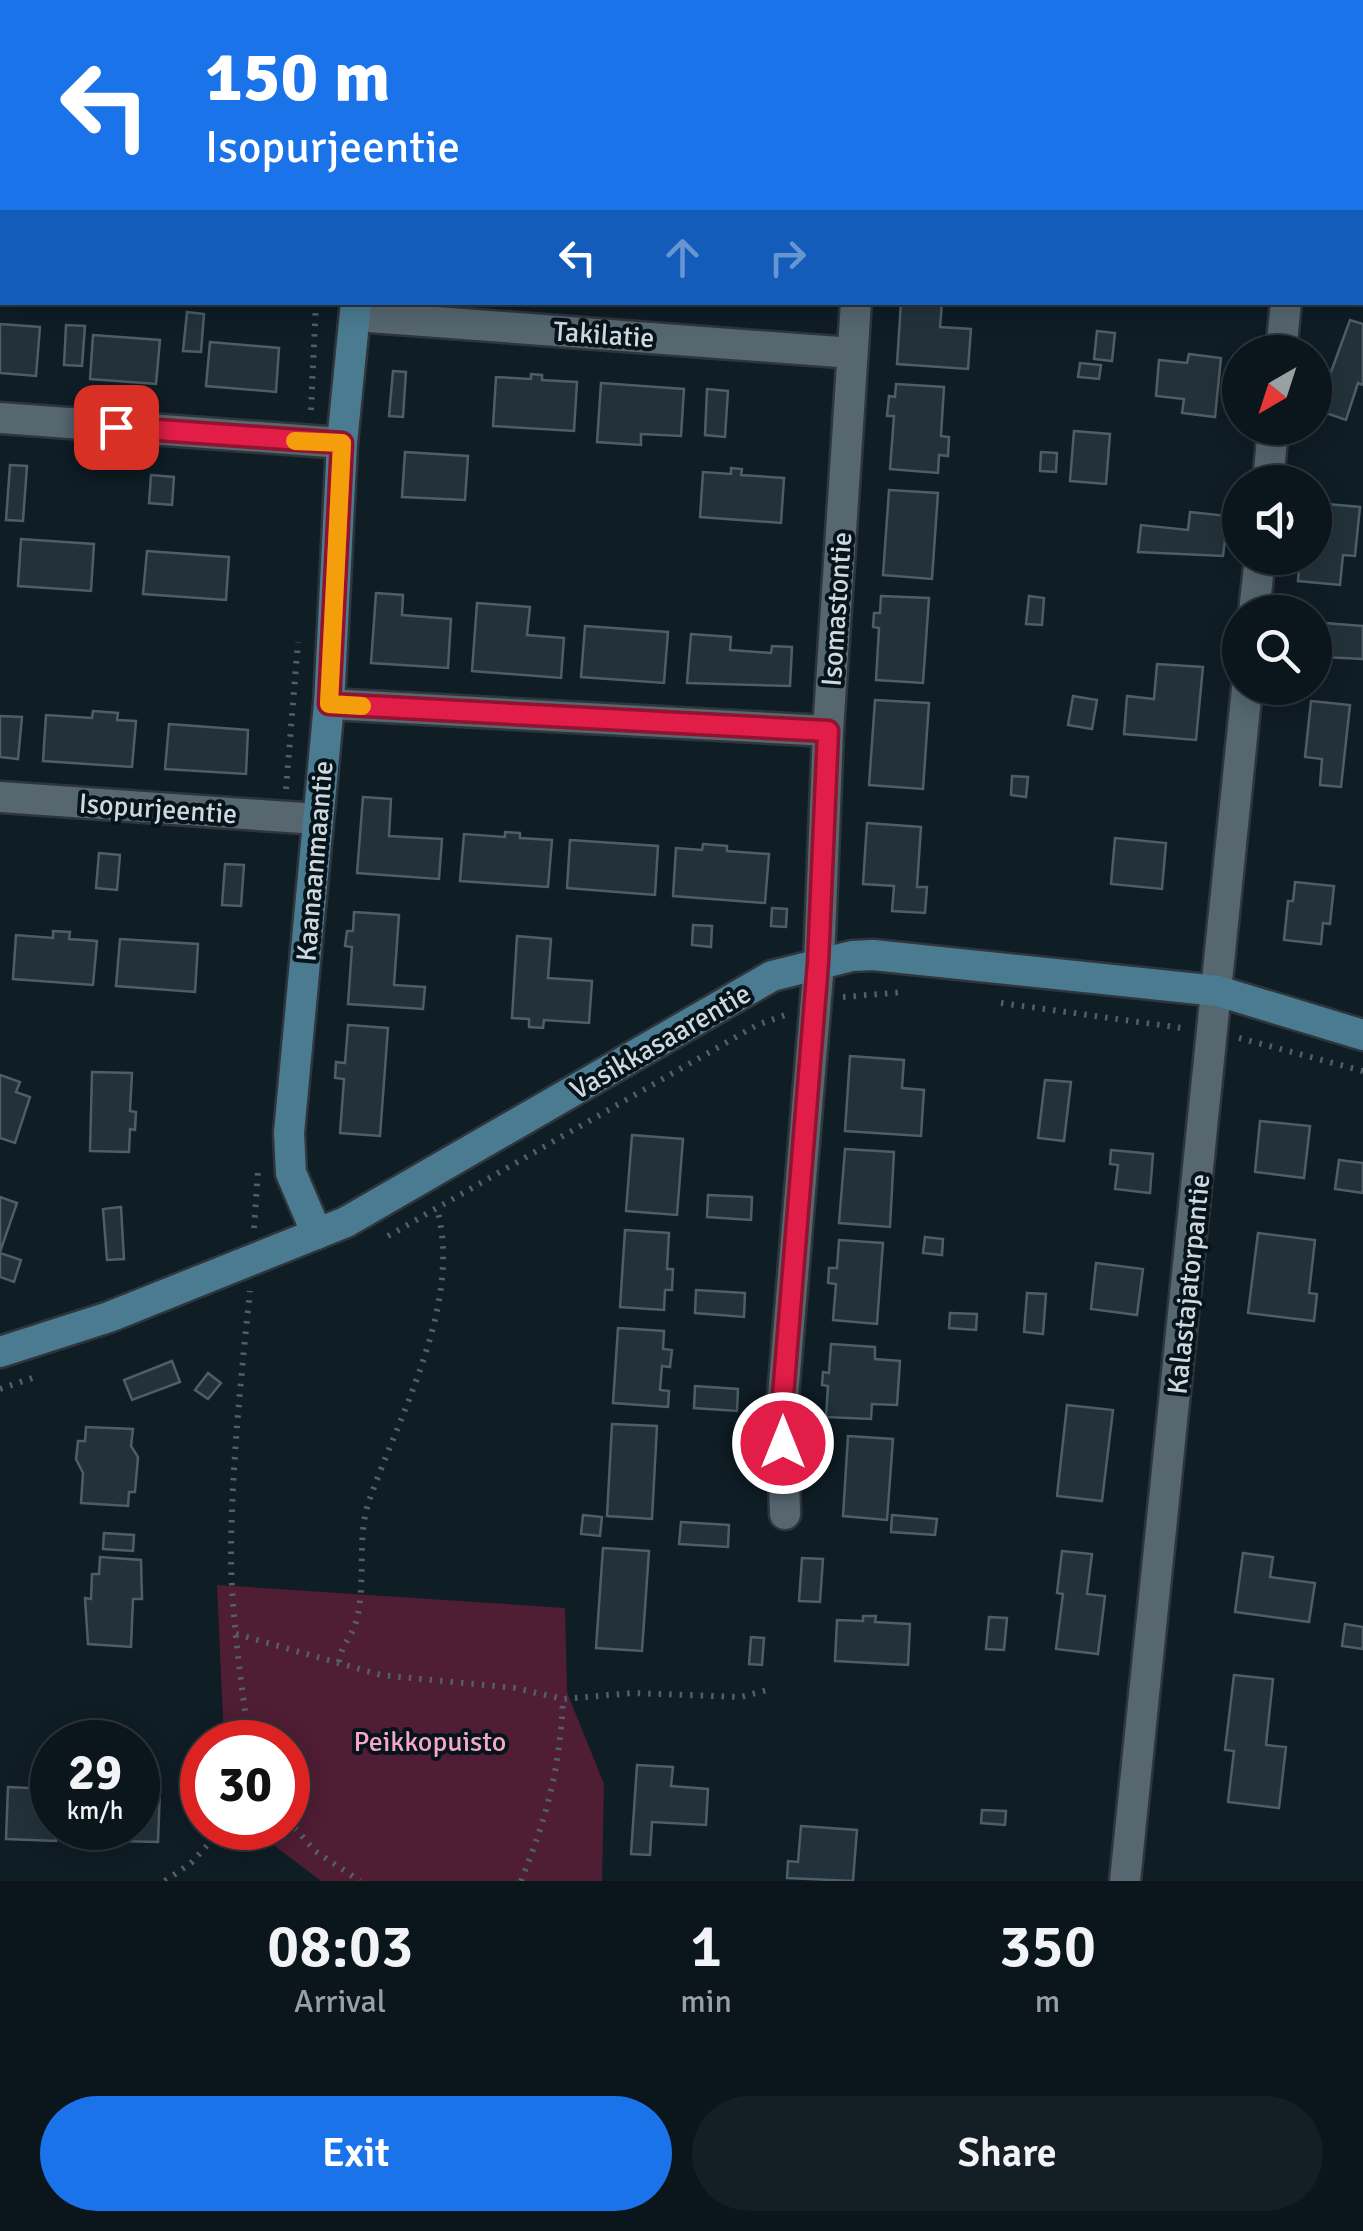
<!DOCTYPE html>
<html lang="en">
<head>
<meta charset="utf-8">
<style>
	body { margin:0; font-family:Signika,sans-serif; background:#141f25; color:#f1f3f6; height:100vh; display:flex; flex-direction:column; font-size:38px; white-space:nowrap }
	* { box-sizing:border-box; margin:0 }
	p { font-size:32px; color:#9a9fa3 }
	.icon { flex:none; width:55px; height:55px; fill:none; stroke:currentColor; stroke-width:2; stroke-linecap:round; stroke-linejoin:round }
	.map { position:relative; height:1881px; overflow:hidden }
	.side { display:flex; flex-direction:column; background:#0b161c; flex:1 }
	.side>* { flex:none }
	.banner { position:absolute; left:0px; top:0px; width:1365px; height:305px; box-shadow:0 5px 25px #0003,0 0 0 2px #2b353b; background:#1a73e8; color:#fff; overflow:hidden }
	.needle { width:65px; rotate:219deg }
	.tools { position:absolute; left:1222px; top:335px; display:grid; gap:20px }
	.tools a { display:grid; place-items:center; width:110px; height:110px; border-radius:50%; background:#0b161c; box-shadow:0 5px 25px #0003,0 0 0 2px #2b353b; font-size:50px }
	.speed { position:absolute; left:30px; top:1720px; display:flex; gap:20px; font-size:50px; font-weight:700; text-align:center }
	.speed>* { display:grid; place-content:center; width:130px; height:130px; border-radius:50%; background:#0b161c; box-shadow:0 5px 25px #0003,0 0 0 2px #2b353b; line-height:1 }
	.speed small { font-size:25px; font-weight:400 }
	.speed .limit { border:15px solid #d22; background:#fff; color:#111 }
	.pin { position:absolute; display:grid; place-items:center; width:85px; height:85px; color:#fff; margin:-42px; border-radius:20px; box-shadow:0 5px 15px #0006 }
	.me { position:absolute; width:110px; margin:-55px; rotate:0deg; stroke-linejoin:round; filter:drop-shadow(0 0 8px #0008) }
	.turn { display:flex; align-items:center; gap:35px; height:210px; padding:0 40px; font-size:45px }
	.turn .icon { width:130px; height:130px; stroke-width:2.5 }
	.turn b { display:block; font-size:70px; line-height:85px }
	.lanes { display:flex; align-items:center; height:95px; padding:0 40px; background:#0003; justify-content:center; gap:50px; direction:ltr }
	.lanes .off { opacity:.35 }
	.eta { display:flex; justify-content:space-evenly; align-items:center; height:170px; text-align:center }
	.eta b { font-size:60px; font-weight:600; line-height:70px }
	.button { display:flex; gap:20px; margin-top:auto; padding:20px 40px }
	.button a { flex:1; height:115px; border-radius:60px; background:#1a73e8; color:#fff; font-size:40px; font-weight:600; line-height:115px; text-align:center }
	.button a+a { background:#141f25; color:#f1f3f6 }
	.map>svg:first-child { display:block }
	.green { fill:#4f1d34 }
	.building { fill:#23323a; stroke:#4d5e67; stroke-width:2.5 }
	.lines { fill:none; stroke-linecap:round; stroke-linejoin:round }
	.street-casing { stroke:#2e353c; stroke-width:35 }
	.secondary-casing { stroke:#2e353c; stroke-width:35 }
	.path { stroke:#535f66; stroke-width:6; stroke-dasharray:2.5 8; stroke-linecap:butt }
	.street { stroke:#566770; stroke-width:30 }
	.secondary { stroke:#4b7b91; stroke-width:30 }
	.route-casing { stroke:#92132f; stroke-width:25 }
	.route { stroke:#e11d48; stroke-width:18 }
	.slow { stroke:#f59e0b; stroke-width:18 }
	.labels { text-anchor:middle; stroke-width:8; stroke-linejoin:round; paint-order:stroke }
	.street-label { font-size:28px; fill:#cfd8dd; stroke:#06141b }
	.park-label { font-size:28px; fill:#f7a6c6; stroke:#06141b }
</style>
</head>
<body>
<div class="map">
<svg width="1363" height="1881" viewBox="0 0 1363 1881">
	<rect width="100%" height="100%" fill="#0f1d25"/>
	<path class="green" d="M 217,1585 L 565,1608 L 567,1692 L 604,1784 L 602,1881 L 321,1881 L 263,1837 L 257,1828 L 288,1828 L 288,1742 L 224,1742 Z"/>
	<g class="building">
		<path d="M 901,302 L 942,302 L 940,327 L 971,329 L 968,369 L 897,364 Z"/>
		<path d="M 187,312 L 204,314 L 201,352 L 183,351 Z"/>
		<path d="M 1350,320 L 1363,324 L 1363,385 L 1358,383 L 1346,420 L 1317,410 Z"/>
		<path d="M 0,324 L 40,327 L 36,376 L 0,373 Z"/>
		<path d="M 66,325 L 85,326 L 82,366 L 64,365 Z"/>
		<path d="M 1097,331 L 1115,333 L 1112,361 L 1094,359 Z"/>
		<path d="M 93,335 L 160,340 L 156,384 L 90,379 Z"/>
		<path d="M 210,342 L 279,348 L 276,392 L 206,386 Z"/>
		<path d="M 1189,354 L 1221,358 L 1215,417 L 1182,413 L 1184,399 L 1156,396 L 1159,360 L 1187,363 Z"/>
		<path d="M 1080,363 L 1101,365 L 1099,379 L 1078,377 Z"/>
		<path d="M 393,371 L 406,372 L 403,417 L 389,416 Z"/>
		<path d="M 531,374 L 542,375 L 542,380 L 577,382 L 574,431 L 493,426 L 496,377 L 531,379 Z"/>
		<path d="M 601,383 L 684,389 L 681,436 L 641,434 L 641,445 L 597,442 Z"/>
		<path d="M 896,384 L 944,387 L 941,436 L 949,437 L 948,456 L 939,455 L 938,473 L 890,469 L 894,416 L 887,416 L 889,396 L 895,397 Z"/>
		<path d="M 707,389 L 728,391 L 725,437 L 705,435 Z"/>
		<path d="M 1074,431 L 1110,434 L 1106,484 L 1070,481 Z"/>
		<path d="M 405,452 L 468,456 L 465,500 L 402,497 Z"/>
		<path d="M 1041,452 L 1057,453 L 1056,472 L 1040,471 Z"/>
		<path d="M 10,465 L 27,466 L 23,521 L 6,520 Z"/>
		<path d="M 731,468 L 742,469 L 741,475 L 784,478 L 781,523 L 700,517 L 703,472 L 731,474 Z"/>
		<path d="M 151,475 L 174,477 L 172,505 L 149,503 Z"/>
		<path d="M 889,490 L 938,493 L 932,579 L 883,575 Z"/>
		<path d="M 1327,504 L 1360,507 L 1355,556 L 1343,555 L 1340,585 L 1298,581 L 1300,558 L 1315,558 L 1315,538 L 1323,539 Z"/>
		<path d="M 1190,512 L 1228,516 L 1223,556 L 1138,552 L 1141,525 L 1188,530 Z"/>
		<path d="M 21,539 L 94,544 L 91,591 L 18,586 Z"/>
		<path d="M 147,551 L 229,557 L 226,600 L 143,594 Z"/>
		<path d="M 376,593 L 403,595 L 402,615 L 451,619 L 448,668 L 371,663 Z"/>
		<path d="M 881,596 L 929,598 L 923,683 L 876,680 L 879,628 L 873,627 L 874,613 L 880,613 Z"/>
		<path d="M 1029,596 L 1044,598 L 1042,625 L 1026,624 Z"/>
		<path d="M 477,603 L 530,607 L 527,635 L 564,638 L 561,678 L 472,671 Z"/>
		<path d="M 1325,623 L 1363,626 L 1363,659 L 1323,657 Z"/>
		<path d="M 585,626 L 668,632 L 664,683 L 581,677 Z"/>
		<path d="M 691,634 L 731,637 L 730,650 L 771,653 L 772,646 L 792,647 L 790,686 L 687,683 Z"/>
		<path d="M 1157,664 L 1203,667 L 1196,740 L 1124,734 L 1127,696 L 1154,699 Z"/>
		<path d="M 1073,696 L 1097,700 L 1092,729 L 1068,725 Z"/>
		<path d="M 875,700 L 929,703 L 923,789 L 869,785 Z"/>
		<path d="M 1311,701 L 1350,705 L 1341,787 L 1320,785 L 1322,759 L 1305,757 Z"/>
		<path d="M 93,711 L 118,713 L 117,720 L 136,721 L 132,767 L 43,761 L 46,715 L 92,718 Z"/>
		<path d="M 0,716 L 22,717 L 18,759 L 0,757 Z"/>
		<path d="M 169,724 L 248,730 L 246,774 L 165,769 Z"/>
		<path d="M 1012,776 L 1028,777 L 1026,797 L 1011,795 Z"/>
		<path d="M 363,797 L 391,799 L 389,836 L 442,839 L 439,879 L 357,873 Z"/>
		<path d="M 867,823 L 921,827 L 917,887 L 927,887 L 925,913 L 892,911 L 894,886 L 863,884 Z"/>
		<path d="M 505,832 L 520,833 L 520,838 L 552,840 L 548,887 L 460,881 L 464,834 L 505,837 Z"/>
		<path d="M 1115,838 L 1166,843 L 1162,889 L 1111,884 Z"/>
		<path d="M 570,840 L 658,846 L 655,895 L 567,888 Z"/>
		<path d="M 703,844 L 727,846 L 727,851 L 769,854 L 765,903 L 673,896 L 676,848 L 702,850 Z"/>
		<path d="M 99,853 L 120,855 L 117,890 L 96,888 Z"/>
		<path d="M 225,864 L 244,865 L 241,906 L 222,905 Z"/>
		<path d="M 1295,882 L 1334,886 L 1330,924 L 1323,923 L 1321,944 L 1284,940 L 1288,901 L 1293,901 Z"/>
		<path d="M 772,908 L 787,909 L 786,927 L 771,926 Z"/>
		<path d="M 354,912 L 399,915 L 394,985 L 425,987 L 423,1009 L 348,1004 L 352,947 L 345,946 L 347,931 L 353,931 Z"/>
		<path d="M 693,925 L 712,926 L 711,947 L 692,945 Z"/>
		<path d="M 53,931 L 70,932 L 69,939 L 97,941 L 93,985 L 13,979 L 16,935 L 53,938 Z"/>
		<path d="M 517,936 L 551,939 L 548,978 L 592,981 L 589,1023 L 544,1020 L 543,1028 L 529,1027 L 529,1019 L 512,1018 Z"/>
		<path d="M 120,939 L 198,944 L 195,992 L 116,986 Z"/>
		<path d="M 348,1025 L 388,1028 L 380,1136 L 340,1133 L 344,1079 L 335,1078 L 336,1062 L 345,1063 Z"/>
		<path d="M 850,1056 L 904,1060 L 902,1088 L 924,1090 L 921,1136 L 845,1131 Z"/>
		<path d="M 92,1072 L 132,1073 L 130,1111 L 136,1112 L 135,1130 L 130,1129 L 129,1152 L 90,1151 Z"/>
		<path d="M 0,1075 L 20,1082 L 16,1092 L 30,1097 L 15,1143 L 0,1138 Z"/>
		<path d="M 1045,1080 L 1071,1082 L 1064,1141 L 1038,1138 Z"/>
		<path d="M 1260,1121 L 1310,1126 L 1304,1178 L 1255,1172 Z"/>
		<path d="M 632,1135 L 683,1139 L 677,1215 L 626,1211 Z"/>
		<path d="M 845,1149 L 894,1152 L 890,1227 L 839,1223 Z"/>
		<path d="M 1111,1150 L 1153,1154 L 1150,1193 L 1115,1189 L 1118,1165 L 1110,1164 Z"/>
		<path d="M 1339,1160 L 1363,1163 L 1363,1193 L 1335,1189 Z"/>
		<path d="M 708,1195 L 752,1197 L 751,1220 L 707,1217 Z"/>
		<path d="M 0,1197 L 17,1203 L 0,1252 Z"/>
		<path d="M 121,1207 L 124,1259 L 107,1260 L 103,1209 Z"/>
		<path d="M 625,1230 L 669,1233 L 667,1269 L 673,1269 L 672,1290 L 665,1290 L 664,1310 L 620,1307 Z"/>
		<path d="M 1258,1233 L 1315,1240 L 1309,1293 L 1317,1294 L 1314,1321 L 1248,1313 Z"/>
		<path d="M 925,1237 L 943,1239 L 942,1255 L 923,1253 Z"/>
		<path d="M 839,1240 L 883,1243 L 877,1324 L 833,1320 L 836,1284 L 828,1283 L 829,1268 L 837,1268 Z"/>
		<path d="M 0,1253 L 21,1260 L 14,1282 L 0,1277 Z"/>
		<path d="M 1096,1263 L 1143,1269 L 1137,1315 L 1091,1309 Z"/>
		<path d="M 696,1290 L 745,1293 L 744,1317 L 695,1313 Z"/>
		<path d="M 1027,1293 L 1046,1294 L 1043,1334 L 1024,1332 Z"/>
		<path d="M 950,1313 L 977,1314 L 976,1330 L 949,1328 Z"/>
		<path d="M 618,1328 L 664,1331 L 663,1349 L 672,1350 L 670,1367 L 662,1366 L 660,1390 L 669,1391 L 668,1407 L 613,1403 Z"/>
		<path d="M 831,1344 L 875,1347 L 875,1359 L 900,1361 L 897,1405 L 872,1404 L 871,1419 L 826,1417 L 828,1386 L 822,1385 L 823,1372 L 829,1373 Z"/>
		<path d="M 172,1361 L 180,1382 L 132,1400 L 124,1380 Z"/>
		<path d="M 208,1373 L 221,1383 L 208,1399 L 195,1390 Z"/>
		<path d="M 695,1386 L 738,1389 L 737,1411 L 694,1408 Z"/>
		<path d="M 1067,1405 L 1113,1410 L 1102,1501 L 1057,1496 Z"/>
		<path d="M 612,1424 L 657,1426 L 652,1519 L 607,1516 Z"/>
		<path d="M 86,1427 L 133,1429 L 131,1446 L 138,1457 L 135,1492 L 129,1492 L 128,1506 L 81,1503 L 83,1473 L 76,1459 L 78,1441 L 85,1441 Z"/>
		<path d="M 848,1436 L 893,1439 L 887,1520 L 843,1516 Z"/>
		<path d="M 583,1515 L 602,1517 L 600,1536 L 581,1534 Z"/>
		<path d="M 892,1515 L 937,1519 L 935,1535 L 891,1532 Z"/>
		<path d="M 681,1522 L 729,1525 L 728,1547 L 679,1544 Z"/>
		<path d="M 104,1533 L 134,1535 L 133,1551 L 103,1549 Z"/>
		<path d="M 603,1548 L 649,1551 L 642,1651 L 596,1648 Z"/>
		<path d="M 1062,1551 L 1092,1554 L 1087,1594 L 1105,1596 L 1098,1654 L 1056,1649 L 1063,1594 L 1057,1593 Z"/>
		<path d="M 1243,1553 L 1273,1557 L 1270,1577 L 1315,1583 L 1309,1622 L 1235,1612 Z"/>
		<path d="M 100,1557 L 141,1560 L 142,1599 L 133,1599 L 131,1647 L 88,1644 L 85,1598 L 91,1599 L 92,1574 L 99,1574 Z"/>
		<path d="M 802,1558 L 823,1559 L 820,1602 L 799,1601 Z"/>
		<path d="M 863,1616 L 876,1616 L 875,1622 L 910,1624 L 908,1665 L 835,1661 L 837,1620 L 863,1621 Z"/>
		<path d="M 989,1617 L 1007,1618 L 1004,1650 L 986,1649 Z"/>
		<path d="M 1345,1624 L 1363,1627 L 1363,1649 L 1342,1646 Z"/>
		<path d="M 751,1637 L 764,1638 L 762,1665 L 749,1664 Z"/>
		<path d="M 1234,1675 L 1273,1679 L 1266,1745 L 1286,1747 L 1279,1808 L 1228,1802 L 1234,1751 L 1225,1750 Z"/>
		<path d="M 637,1765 L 673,1767 L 671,1786 L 708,1789 L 706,1825 L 652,1822 L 650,1855 L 631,1854 Z"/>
		<path d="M 8,1787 L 52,1789 L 56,1841 L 6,1839 Z"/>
		<path d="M 138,1788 L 160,1789 L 158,1842 L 116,1841 L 116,1828 L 138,1828 Z"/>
		<path d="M 982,1810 L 1006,1811 L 1005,1825 L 981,1823 Z"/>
		<path d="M 801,1826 L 857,1830 L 853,1881 L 787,1878 L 788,1861 L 798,1862 Z"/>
	</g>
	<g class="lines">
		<g class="street-casing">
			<g id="street">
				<path d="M 879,2 L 879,0"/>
				<path d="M 1316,2 L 1316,0"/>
				<path d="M 356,316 L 852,353"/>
				<path d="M 1281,352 L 1286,302"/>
				<path d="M 0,418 L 342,443"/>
				<path d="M 1268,482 L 1273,428"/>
				<path d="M 1254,612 L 1260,558"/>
				<path d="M 329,704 L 828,731"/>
				<path d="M 0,797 L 317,819"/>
				<path d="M 785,1514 L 782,1408 L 819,963 L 828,731 L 856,302"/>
				<path d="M 1125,1881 L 1247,688"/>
			</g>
		</g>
		<g class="secondary-casing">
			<g id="secondary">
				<path d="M 373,2 L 373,0"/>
				<path d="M 317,1234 L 291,1173 L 289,1133 L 329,704 L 342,443 L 356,302"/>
				<path d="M 0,1352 L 109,1317 L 346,1222 L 772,976 L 852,956 L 873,955 L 1218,991 L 1363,1035"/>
			</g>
		</g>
		<g class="path">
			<path d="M 0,72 L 2,72"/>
			<path d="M 311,410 L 316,302"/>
			<path d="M 286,789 L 298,642"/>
			<path d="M 843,997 L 905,992"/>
			<path d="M 1001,1003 L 1182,1028"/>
			<path d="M 1239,1038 L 1363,1071"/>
			<path d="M 254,1228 L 258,1171"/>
			<path d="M 388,1236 L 757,1025 L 788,1014"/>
			<path d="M 0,1389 L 38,1376"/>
			<path d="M 236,1634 L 381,1675 L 515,1688 L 563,1699 L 633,1693 L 741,1697 L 771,1689"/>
			<path d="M 339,1662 C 341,1645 352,1637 356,1622 C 367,1583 356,1538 369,1501 C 400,1413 463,1302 437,1209"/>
			<path d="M 249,1742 C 241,1679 231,1615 231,1551 C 232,1464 241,1377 250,1291"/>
			<path d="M 288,1820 L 315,1851 L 360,1881"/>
			<path d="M 165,1881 L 191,1863 L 223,1828"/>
			<path d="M 521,1881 C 547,1816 560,1769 563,1699"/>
		</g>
		<use href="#street" class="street"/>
		<use href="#secondary" class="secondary"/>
	</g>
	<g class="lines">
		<g class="route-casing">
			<path id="route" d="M 116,427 L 342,443 L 329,704 L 828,731 L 818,963 L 782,1408 L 783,1443"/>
		</g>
		<use href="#route" class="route"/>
		<path class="slow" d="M 295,441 L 342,443 L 329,704 L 362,706"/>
	</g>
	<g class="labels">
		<g class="street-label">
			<text transform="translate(604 334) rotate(4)" y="10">Takilatie</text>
			<text transform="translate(836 609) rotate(-86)" y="10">Isomastontie</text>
			<text transform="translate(158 808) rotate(4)" y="10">Isopurjeentie</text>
			<text transform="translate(314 861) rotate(-85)" y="10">Kaanaanmaantie</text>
			<text transform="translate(660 1041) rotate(-30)" y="10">Vasikkasaarentie</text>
			<text transform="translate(1188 1284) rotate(-84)" y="10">Kalastajatorpantie</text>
		</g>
		<g class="park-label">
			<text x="430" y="1751">Peikkopuisto</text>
		</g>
	</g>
</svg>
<div class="tools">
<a><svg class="needle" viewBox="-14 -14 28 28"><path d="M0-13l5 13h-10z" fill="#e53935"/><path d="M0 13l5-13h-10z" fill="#9a9fa3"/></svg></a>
<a><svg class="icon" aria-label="sound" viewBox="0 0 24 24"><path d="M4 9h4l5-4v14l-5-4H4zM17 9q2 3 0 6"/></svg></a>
<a><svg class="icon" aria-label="search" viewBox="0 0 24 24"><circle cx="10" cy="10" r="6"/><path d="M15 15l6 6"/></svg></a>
</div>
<div class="speed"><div>29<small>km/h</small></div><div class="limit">30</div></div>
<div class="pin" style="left:116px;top:427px;background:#d93025"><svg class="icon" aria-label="arrive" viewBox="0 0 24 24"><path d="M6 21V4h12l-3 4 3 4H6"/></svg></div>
<svg class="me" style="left:783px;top:1443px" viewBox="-20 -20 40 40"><circle r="17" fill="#e11d48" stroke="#fff" stroke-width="3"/><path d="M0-11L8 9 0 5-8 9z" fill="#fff"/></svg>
<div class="banner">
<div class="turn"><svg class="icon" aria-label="left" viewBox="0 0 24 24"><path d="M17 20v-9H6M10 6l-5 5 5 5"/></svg><div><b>150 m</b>Isopurjeentie</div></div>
<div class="lanes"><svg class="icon" aria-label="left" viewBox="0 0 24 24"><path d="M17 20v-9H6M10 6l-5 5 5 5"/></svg><svg class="icon off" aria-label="ahead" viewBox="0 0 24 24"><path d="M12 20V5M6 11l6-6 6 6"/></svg><svg class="icon off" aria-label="right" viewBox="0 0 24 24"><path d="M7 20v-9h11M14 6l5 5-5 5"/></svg></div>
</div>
</div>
<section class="side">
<div class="eta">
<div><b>08:03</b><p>Arrival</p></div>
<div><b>1</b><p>min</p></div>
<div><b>350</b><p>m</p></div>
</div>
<div class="button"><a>Exit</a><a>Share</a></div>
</section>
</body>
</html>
